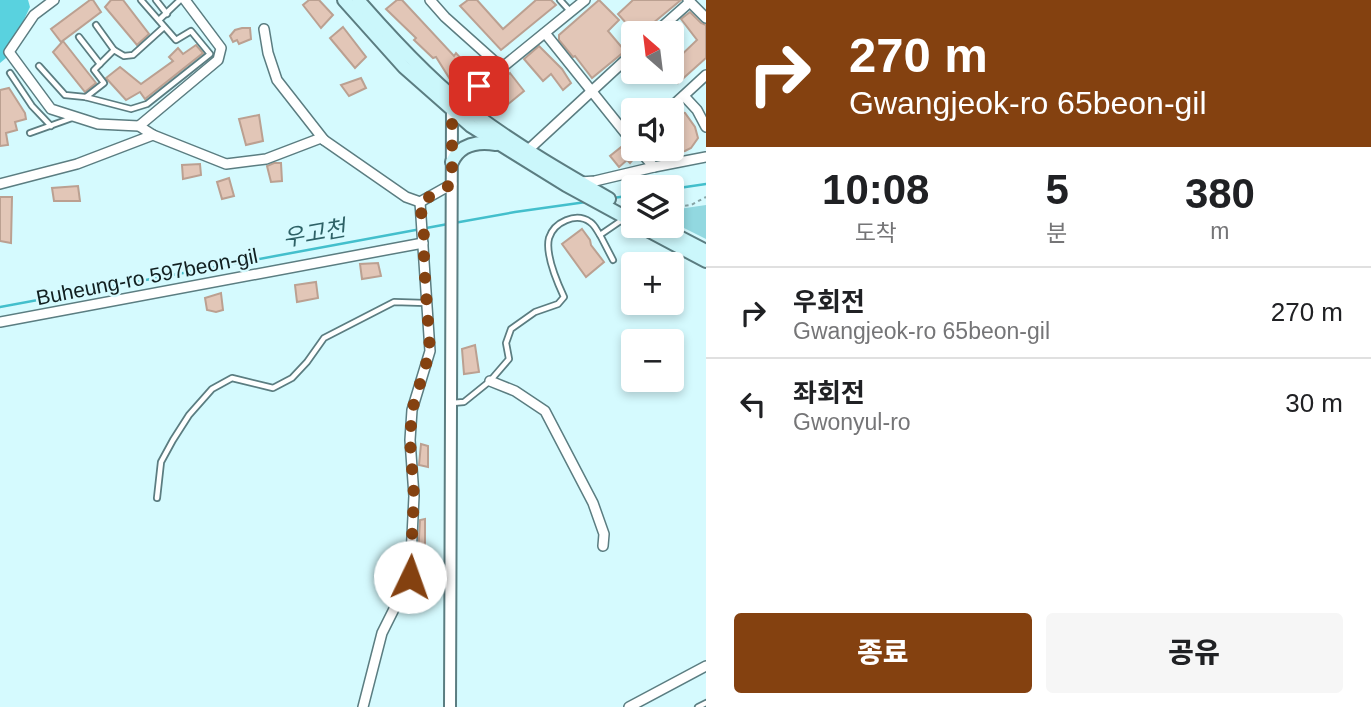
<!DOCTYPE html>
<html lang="ko">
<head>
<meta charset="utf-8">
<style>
	body { margin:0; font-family:Arial,"Noto Sans KR",sans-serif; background:#f6f6f6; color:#202124; height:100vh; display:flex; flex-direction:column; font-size:26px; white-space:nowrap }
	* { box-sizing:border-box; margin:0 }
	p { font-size:23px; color:#757577 }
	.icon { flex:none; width:38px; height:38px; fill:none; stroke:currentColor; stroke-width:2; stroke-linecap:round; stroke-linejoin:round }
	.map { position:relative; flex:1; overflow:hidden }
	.sheet { display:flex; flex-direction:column; background:#fff; width:665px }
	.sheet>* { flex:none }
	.guide { background:#844110; color:#fff; overflow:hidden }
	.needle { width:46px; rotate:332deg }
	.buttons { position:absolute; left:621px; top:21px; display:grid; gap:14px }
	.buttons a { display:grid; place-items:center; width:63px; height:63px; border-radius:7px; background:#fff; box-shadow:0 4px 10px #0003; font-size:35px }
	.pin { position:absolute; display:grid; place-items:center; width:60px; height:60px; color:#fff; margin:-30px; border-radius:14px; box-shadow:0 4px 10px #0006 }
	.me { position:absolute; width:77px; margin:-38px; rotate:3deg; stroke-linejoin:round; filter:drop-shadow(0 0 5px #0008) }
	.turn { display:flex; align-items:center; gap:24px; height:147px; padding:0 28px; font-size:32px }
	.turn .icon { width:91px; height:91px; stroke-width:2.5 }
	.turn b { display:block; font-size:49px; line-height:60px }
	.eta { display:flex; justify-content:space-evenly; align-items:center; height:119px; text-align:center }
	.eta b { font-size:42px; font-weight:800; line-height:49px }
	.primary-button { display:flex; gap:14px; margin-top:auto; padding:14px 28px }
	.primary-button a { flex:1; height:80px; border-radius:7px; background:#844110; color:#fff; font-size:28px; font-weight:800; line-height:80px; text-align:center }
	.primary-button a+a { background:#f6f6f6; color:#202124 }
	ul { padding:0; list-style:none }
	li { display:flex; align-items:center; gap:21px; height:91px; padding:0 28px; border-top:2px solid #e0e0e0 }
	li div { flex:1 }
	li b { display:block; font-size:26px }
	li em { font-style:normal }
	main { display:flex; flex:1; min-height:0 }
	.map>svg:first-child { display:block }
	.green { fill:#92d8e0 }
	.forest { fill:#59d2df }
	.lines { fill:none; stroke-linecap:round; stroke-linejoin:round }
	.stream { stroke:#43bfcc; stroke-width:2.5 }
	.building { fill:#e2c6b7; stroke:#bba091; stroke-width:2 }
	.service-casing { stroke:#5b7d81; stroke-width:8 }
	.minor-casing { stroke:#5b7d81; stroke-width:12 }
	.tertiary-casing { stroke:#5b7d81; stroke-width:14 }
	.secondary-casing { stroke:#5b7d81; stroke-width:16 }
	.path { stroke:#87a3a5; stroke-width:2; stroke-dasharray:3.5 3.5; stroke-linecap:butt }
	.service { stroke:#fff; stroke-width:4.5 }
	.minor { stroke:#fff; stroke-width:9 }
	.tertiary { stroke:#fff; stroke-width:10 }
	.secondary { stroke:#cbf7fb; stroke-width:12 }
	.route { stroke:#844110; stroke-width:12; stroke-dasharray:0 21.6 }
	.labels { text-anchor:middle; stroke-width:5; stroke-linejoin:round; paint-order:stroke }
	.street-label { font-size:21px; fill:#111f20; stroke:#d5fafe }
	.water-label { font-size:23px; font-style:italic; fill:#2e6166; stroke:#d5fafe }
</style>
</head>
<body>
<main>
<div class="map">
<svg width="706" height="707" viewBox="0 0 706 707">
	<rect width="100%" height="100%" fill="#d5fafe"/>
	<path class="green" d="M 706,205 L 706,239 L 672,222 L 672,210 Z"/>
	<path class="forest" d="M 0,0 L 28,0 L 30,7 L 6,58 L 0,63 Z"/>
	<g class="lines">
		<g class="stream">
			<path d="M 672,189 L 706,184"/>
			<path d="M 613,198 L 634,195"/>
			<path d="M 454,223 L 515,212 L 586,202"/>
			<path d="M 0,307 L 448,224"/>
		</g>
	</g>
	<g class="building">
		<path d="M 90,0 L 93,0 L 101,12 L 61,42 L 51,29 Z"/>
		<path d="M 111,0 L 123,0 L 149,34 L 137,45 L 105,7 Z"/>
		<path d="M 309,0 L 319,0 L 333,15 L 321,28 L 303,5 Z"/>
		<path d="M 397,0 L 402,0 L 454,56 L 456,53 L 468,66 L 453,84 L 436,57 L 433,58 L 414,40 L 416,38 L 386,9 Z"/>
		<path d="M 468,0 L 477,0 L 503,29 L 536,0 L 551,0 L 556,5 L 501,50 L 460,6 Z"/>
		<path d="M 599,0 L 619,20 L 608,31 L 625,51 L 592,78 L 575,56 L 573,57 L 559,40 L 559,35 Z"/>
		<path d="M 633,0 L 681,0 L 641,33 L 635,33 L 618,14 Z"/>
		<path d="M 690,12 L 701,23 L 706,25 L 706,58 L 678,83 L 672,76 L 672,64 L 697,40 L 681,19 Z"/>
		<path d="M 343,27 L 366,57 L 355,68 L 330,38 Z"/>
		<path d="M 242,28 L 250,28 L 251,39 L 239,44 L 237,40 L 233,42 L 230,36 L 235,30 Z"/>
		<path d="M 63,41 L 96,83 L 85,92 L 53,52 Z"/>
		<path d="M 196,45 L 203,53 L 145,99 L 140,92 L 126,100 L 106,78 L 120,67 L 141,84 L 173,61 L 169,57 L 178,48 L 183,54 Z"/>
		<path d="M 539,46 L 562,69 L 571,83 L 563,90 L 551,74 L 543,81 L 524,59 Z"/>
		<path d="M 510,73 L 524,91 L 507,105 L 499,98 L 493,107 L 485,97 Z"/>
		<path d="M 361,78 L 366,88 L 349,96 L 341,85 Z"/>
		<path d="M 9,88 L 25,113 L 26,119 L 15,122 L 17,130 L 6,133 L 8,145 L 0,146 L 0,90 Z"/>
		<path d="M 680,112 L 685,113 L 695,127 L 698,138 L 691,148 L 685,151 L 678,152 L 672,149 L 672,118 Z"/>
		<path d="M 259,115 L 263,141 L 246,145 L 239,119 Z"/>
		<path d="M 625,144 L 635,157 L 630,163 L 627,160 L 619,167 L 610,156 Z"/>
		<path d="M 274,163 L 281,163 L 282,181 L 271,182 L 267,166 Z"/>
		<path d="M 200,164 L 201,175 L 183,179 L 182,165 Z"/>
		<path d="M 229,178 L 234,196 L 222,199 L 217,182 Z"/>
		<path d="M 78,186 L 80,201 L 54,201 L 52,188 Z"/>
		<path d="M 0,197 L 12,197 L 11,243 L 0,241 Z"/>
		<path d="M 582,229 L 590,240 L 591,245 L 604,262 L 586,277 L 562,244 Z"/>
		<path d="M 378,263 L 381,276 L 362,279 L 360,264 Z"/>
		<path d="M 316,282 L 318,298 L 297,302 L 295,285 Z"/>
		<path d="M 221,293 L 223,310 L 216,312 L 207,310 L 205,298 Z"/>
		<path d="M 475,345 L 479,372 L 464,374 L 462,349 Z"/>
		<path d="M 421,444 L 428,446 L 428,467 L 419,465 Z"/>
		<path d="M 425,519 L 425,551 L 428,552 L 429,573 L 417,574 L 420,520 Z"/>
	</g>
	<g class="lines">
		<g class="service-casing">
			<g id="service">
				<path d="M 156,0 L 167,14"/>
				<path d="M 560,0 L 570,11"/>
				<path d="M 159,20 L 180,0"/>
				<path d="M 96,25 L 114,50"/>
				<path d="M 79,37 L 100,64"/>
				<path d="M 39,66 L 65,95 L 85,97 L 131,109 L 147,104 L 210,54 L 191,31 L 176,40 L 141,0"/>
				<path d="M 10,73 L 32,106 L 51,126"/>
				<path d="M 86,97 L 104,83 L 94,70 L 114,50 L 124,56 L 133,55 L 164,27"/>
				<path d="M 30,133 L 72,118"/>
				<path d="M 600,235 L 613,260"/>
				<path d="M 452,403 L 464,402 L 490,381 L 509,359 L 506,343 L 511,329 L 535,312 L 558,304 L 564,297 C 557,282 545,254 549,238 C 554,222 576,212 590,222 C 595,225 597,231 600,235 L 619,222 L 625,219"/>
				<path d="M 157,498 L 161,462 L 173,440 L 189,415 L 212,389 L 232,378 L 273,388 L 292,378 L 307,362 L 324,338 L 394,302 L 426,303"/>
				<path d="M 698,707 L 706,703"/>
			</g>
		</g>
		<g class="minor-casing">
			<g id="minor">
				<path d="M 54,0 L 34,15 L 9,52 L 51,109 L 98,124 L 139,126 L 153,135"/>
				<path d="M 430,0 L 445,17 L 502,68"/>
				<path d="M 688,0 L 706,18"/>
				<path d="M 264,29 L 268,53 L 277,80 L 324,140"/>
				<path d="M 545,33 L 634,144"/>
				<path d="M 655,33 L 690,2"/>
				<path d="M 684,96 L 697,110 L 706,127"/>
				<path d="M 456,105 L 585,0"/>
				<path d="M 668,110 L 706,75"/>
				<path d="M 139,126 L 218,60 L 221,48 L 185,0"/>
				<path d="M 638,149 L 654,167 L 706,157"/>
				<path d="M 527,151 L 634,52"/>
				<path d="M 580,182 L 595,181 L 654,167"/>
				<path d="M 0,184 L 77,164 L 153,135 L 226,164 L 266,159 L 321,138 L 406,197 L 420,202 L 452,184"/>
				<path d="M 0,322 L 423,243"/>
				<path d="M 490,381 L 515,391 L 545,411 L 593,503 L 604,534 L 603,546"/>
				<path d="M 363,707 L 382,633 L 410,577 L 414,496 L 410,440 L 412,410 L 430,351 L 420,202"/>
				<path d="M 629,707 L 706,666"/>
			</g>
		</g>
		<g class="tertiary-casing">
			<path id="tertiary" d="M 450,707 L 452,109"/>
		</g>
		<g class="secondary-casing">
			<g id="secondary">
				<path d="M 344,0 L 404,67 L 471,126 L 566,185 L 634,222"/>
				<path d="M 358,0 C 392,39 435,86 477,116 C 519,147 564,173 609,199"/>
				<path d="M 452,162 C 460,144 478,141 496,144"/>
				<path d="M 640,226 L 706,261"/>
				<path d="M 658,226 L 706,251"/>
			</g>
		</g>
		<path class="path" d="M 672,210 L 677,207 L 691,205 L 706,197"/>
		<use href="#service" class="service"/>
		<use href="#minor" class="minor"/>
		<use href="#tertiary" class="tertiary"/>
		<use href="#secondary" class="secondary"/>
	</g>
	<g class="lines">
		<path class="route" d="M 410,577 L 414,496 L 410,440 L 412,410 L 430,351 L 424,263 L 424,236 L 420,202 L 452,184 L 452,109 L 479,86"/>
	</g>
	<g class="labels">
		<g class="street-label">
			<text transform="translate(147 277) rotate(-11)" y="7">Buheung-ro 597beon-gil</text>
		</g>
		<g class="water-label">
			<text transform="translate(314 233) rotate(-10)" y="8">우고천</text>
		</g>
	</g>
</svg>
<div class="buttons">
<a><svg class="needle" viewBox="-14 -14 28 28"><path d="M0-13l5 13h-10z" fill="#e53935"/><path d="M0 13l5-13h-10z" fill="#757577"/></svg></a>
<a><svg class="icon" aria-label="sound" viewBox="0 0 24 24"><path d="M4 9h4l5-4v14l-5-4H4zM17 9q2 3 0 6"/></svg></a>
<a><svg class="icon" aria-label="layers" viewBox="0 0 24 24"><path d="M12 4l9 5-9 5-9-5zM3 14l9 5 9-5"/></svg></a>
<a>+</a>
<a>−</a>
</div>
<div class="pin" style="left:479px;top:86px;background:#d93025"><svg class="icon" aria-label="arrive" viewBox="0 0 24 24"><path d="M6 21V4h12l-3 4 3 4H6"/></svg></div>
<svg class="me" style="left:410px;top:577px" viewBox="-20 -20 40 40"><circle r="19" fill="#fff"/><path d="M0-13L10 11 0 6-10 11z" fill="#844110"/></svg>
</div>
<section class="sheet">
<div class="guide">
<div class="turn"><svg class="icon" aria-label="right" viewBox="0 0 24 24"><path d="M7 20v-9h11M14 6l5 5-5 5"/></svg><div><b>270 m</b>Gwangjeok-ro 65beon-gil</div></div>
</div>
<div class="eta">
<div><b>10:08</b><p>도착</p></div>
<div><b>5</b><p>분</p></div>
<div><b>380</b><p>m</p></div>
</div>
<ul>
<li><svg class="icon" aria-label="right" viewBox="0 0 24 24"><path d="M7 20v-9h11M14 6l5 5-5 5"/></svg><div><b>우회전</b><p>Gwangjeok-ro 65beon-gil</p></div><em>270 m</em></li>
<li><svg class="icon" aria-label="left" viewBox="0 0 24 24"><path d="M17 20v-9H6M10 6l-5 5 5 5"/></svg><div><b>좌회전</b><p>Gwonyul-ro</p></div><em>30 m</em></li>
</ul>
<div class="primary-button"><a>종료</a><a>공유</a></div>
</section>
</main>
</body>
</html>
